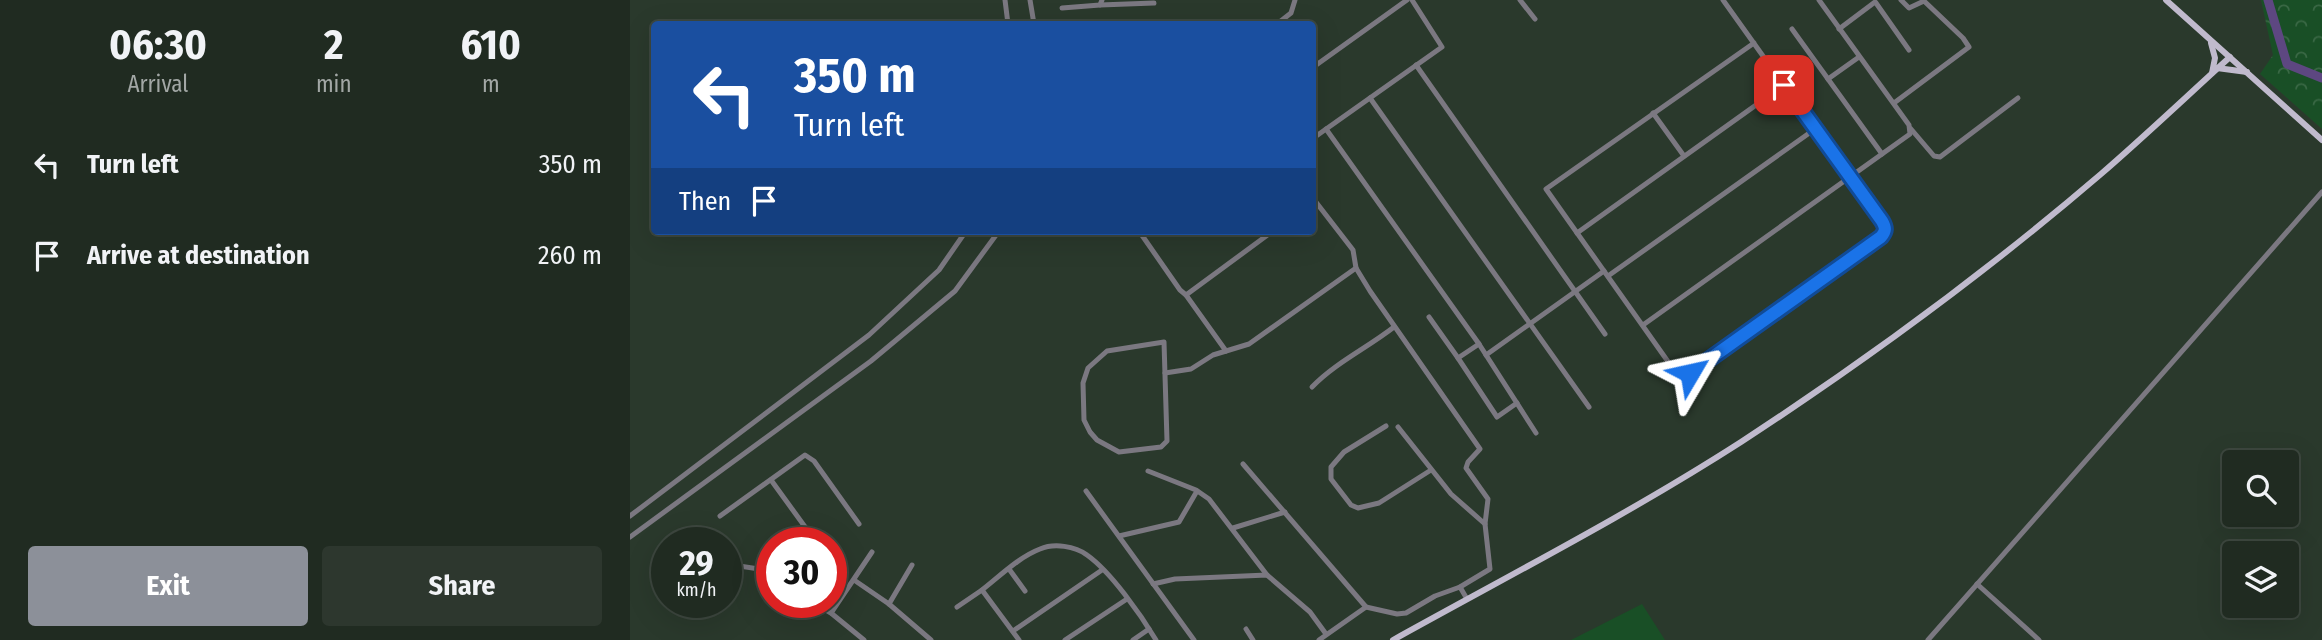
<!DOCTYPE html>
<html lang="en">
<head>
<meta charset="utf-8">
<style>
	body { margin:0; font-family:"Fira Sans Condensed",sans-serif; background:#2d372e; color:#f1f3f6; height:100vh; display:flex; flex-direction:column; font-size:26px; white-space:nowrap }
	* { box-sizing:border-box; margin:0 }
	p { font-size:23px; color:#a2a7a5 }
	.icon { flex:none; width:38px; height:38px; fill:none; stroke:currentColor; stroke-width:2; stroke-linecap:round; stroke-linejoin:round }
	.map { position:relative; flex:1; overflow:hidden }
	.sheet { display:flex; flex-direction:column; background:#202b21; width:630px }
	.sheet>* { flex:none }
	.banner { position:absolute; left:21px; top:21px; width:665px; height:214px; border-radius:7px; box-shadow:0 7px 28px #0002,0 0 0 2px #3d473f; background:#1a4fa0; color:#fff; overflow:hidden }
	.fabs { position:absolute; left:1592px; top:450px; display:grid; gap:14px }
	.fabs a { display:grid; place-items:center; width:77px; height:77px; border-radius:7px; background:#202b21; box-shadow:0 7px 28px #0002,0 0 0 2px #3d473f; font-size:35px }
	.speed { position:absolute; left:21px; top:527px; display:flex; gap:14px; font-size:35px; font-weight:700; text-align:center }
	.speed>* { display:grid; place-content:center; width:91px; height:91px; border-radius:50%; background:#202b21; box-shadow:0 7px 28px #0002,0 0 0 2px #3d473f; line-height:1 }
	.speed small { font-size:18px; font-weight:400 }
	.speed .limit { border:10px solid #d22; background:#fff; color:#111 }
	.pin { position:absolute; display:grid; place-items:center; width:60px; height:60px; color:#fff; margin:-30px; border-radius:14px; box-shadow:0 4px 10px #0006 }
	.me { position:absolute; width:77px; margin:-38px; rotate:54deg; stroke-linejoin:round; filter:drop-shadow(0 0 5px #0008) }
	.turn { display:flex; align-items:center; gap:24px; height:147px; padding:0 28px; font-size:32px }
	.turn .icon { width:91px; height:91px; stroke-width:2.5 }
	.turn b { display:block; font-size:49px; line-height:60px }
	.then { display:flex; align-items:center; height:66px; padding:0 28px; background:#0003; gap:14px; font-size:26px }
	.eta { display:flex; justify-content:space-evenly; align-items:center; height:119px; text-align:center }
	.eta b { font-size:42px; font-weight:700; line-height:49px }
	.action { display:flex; gap:14px; margin-top:auto; padding:14px 28px }
	.action a { flex:1; height:80px; border-radius:7px; background:#8c9099; color:#fff; font-size:28px; font-weight:700; line-height:80px; text-align:center }
	.action a+a { background:#2d372e; color:#f1f3f6 }
	ul { padding:0; list-style:none }
	li { display:flex; align-items:center; gap:21px; height:91px; padding:0 28px }
	li div { flex:1 }
	li b { display:block; font-size:26px }
	li em { font-style:normal }
	main { display:flex; flex:1; min-height:0 }
	.map>svg:first-child { display:block }
	.grass { fill:#194f26 }
	.forest { fill:url(#forest-crowns) }
	.lines { fill:none; stroke-linecap:round; stroke-linejoin:round }
	.river { stroke:#5d4781; stroke-width:9 }
	.minor { stroke:#7b7881; stroke-width:5 }
	.major { stroke:#c0bacd; stroke-width:6 }
	.route-casing { stroke:#114b97; stroke-width:18 }
	.route { stroke:#1a73e8; stroke-width:12 }
</style>
</head>
<body>
<main>
<section class="sheet">
<div class="eta">
<div><b>06:30</b><p>Arrival</p></div>
<div><b>2</b><p>min</p></div>
<div><b>610</b><p>m</p></div>
</div>
<ul>
<li><svg class="icon" aria-label="left" viewBox="0 0 24 24"><path d="M17 20v-9H6M10 6l-5 5 5 5"/></svg><div><b>Turn left</b></div><em>350 m</em></li>
<li><svg class="icon" aria-label="arrive" viewBox="0 0 24 24"><path d="M6 21V4h12l-3 4 3 4H6"/></svg><div><b>Arrive at destination</b></div><em>260 m</em></li>
</ul>
<div class="action"><a>Exit</a><a>Share</a></div>
</section>
<div class="map">
<svg width="1692" height="640" viewBox="0 0 1692 640">
	<defs>
		<pattern id="forest-crowns" width="20" height="18" patternUnits="userSpaceOnUse" patternTransform="scale(1.75)"><rect width="20" height="18" fill="#194f26"/><path d="M2 6a3 3 0 1 1 6 0M12 15a3 3 0 1 1 6 0" fill="none" stroke="#3a6845"/></pattern>
	</defs>
	<rect width="100%" height="100%" fill="#2a392c"/>
	<path class="grass" d="M 1012,604 L 1035,640 L 941,640 Z"/>
	<path class="forest" d="M 1631,0 L 1692,0 L 1692,129 L 1630,74 L 1643,55 Z"/>
	<g class="lines">
		<path class="river" d="M 1638,0 L 1657,64 L 1692,78"/>
		<g class="minor">
			<path d="M 375,0 L 378,24"/>
			<path d="M 400,0 L 404,24"/>
			<path d="M 890,0 L 905,19"/>
			<path d="M 1093,0 L 1255,227 L 1251,238 L 1051,380 L 916,189 L 1124,43"/>
			<path d="M 1246,3 L 1279,50"/>
			<path d="M 470,5 L 524,3"/>
			<path d="M 432,8 L 470,5 L 472,0"/>
			<path d="M 647,24 L 661,13 L 665,0"/>
			<path d="M 1162,29 L 1252,154"/>
			<path d="M 1209,29 L 1245,2"/>
			<path d="M 786,65 L 975,334"/>
			<path d="M 682,68 L 777,0"/>
			<path d="M 1198,79 L 1229,57"/>
			<path d="M 740,98 L 959,407"/>
			<path d="M 1264,103 L 1339,47 L 1333,38 L 1294,1 L 1279,8 L 1271,0"/>
			<path d="M 1023,113 L 1054,156"/>
			<path d="M 696,129 L 849,344 L 906,433"/>
			<path d="M 1281,129 L 1304,156 L 1310,157 L 1388,98"/>
			<path d="M 682,139 L 812,47 L 782,0"/>
			<path d="M 682,197 L 723,250 L 726,268 L 740,291 L 850,449 L 838,462 L 836,468 L 858,499 L 855,524 L 860,569 L 830,587"/>
			<path d="M 509,231 L 550,290 L 556,295 L 643,231"/>
			<path d="M 947,233 L 1154,85"/>
			<path d="M 978,276 L 1185,129"/>
			<path d="M 556,295 L 596,351"/>
			<path d="M 799,317 L 828,358 L 849,344"/>
			<path d="M 1013,325 L 1280,134 L 1279,125 L 1189,0"/>
			<path d="M 534,342 L 537,441 L 531,447 L 489,452 L 467,440 L 460,432 L 454,420 L 453,383 L 458,368 L 477,351 Z"/>
			<path d="M 856,355 L 974,271"/>
			<path d="M 828,358 L 867,417 L 887,403"/>
			<path d="M 535,373 L 561,369 L 583,355 L 619,344 L 726,268"/>
			<path d="M 682,387 C 705,363 737,348 764,327"/>
			<path d="M 756,426 L 714,452 L 701,467 L 701,479 L 721,505 L 728,508 L 749,503 L 801,470"/>
			<path d="M 768,427 L 821,494 L 855,524"/>
			<path d="M 613,464 L 736,607"/>
			<path d="M 518,471 L 566,490 L 579,499 L 637,575"/>
			<path d="M 141,480 L 186,542"/>
			<path d="M 456,491 L 564,640"/>
			<path d="M 0,516 L 239,335 L 309,270 L 336,231"/>
			<path d="M 90,516 L 175,455 L 184,461 L 229,524"/>
			<path d="M 603,528 L 655,512"/>
			<path d="M 489,536 L 549,522 L 567,491"/>
			<path d="M 0,537 L 241,361 L 325,291 L 369,231"/>
			<path d="M 96,564 L 142,571"/>
			<path d="M 379,569 L 395,591"/>
			<path d="M 224,580 L 259,604 L 301,640"/>
			<path d="M 523,584 L 545,579 L 637,575 L 680,612 L 696,634"/>
			<path d="M 1347,584 L 1409,640"/>
			<path d="M 352,590 C 370,576 389,557 410,549 C 424,543 445,546 457,555 C 481,572 511,615 526,640"/>
			<path d="M 182,602 L 201,613 L 234,640"/>
			<path d="M 259,604 L 282,565"/>
			<path d="M 327,607 L 352,590 L 389,640"/>
			<path d="M 201,613 L 242,552"/>
			<path d="M 616,629 L 623,640"/>
			<path d="M 383,631 L 472,570"/>
			<path d="M 435,640 L 497,599"/>
			<path d="M 503,640 L 519,629"/>
			<path d="M 689,640 L 736,607 L 767,614 L 776,613 L 805,596 L 830,587 L 837,599"/>
			<path d="M 1298,640 L 1692,192"/>
		</g>
		<g class="major">
			<path d="M 1536,0 L 1692,140"/>
			<path d="M 1581,43 L 1585,58 L 1582,73"/>
			<path d="M 1587,68 L 1617,72"/>
			<path d="M 763,640 C 880,575 999,514 1111,442 C 1235,361 1359,270 1471,174 C 1515,136 1557,96 1600,57"/>
		</g>
	</g>
	<g class="lines">
		<g class="route-casing">
			<path id="route" d="M 1060,373 L 1251,237 C 1256,231 1256,228 1252,221 L 1154,85"/>
		</g>
		<use href="#route" class="route"/>
	</g>
</svg>
<div class="fabs">
<a><svg class="icon" aria-label="search" viewBox="0 0 24 24"><circle cx="10" cy="10" r="6"/><path d="M15 15l6 6"/></svg></a>
<a><svg class="icon" aria-label="layers" viewBox="0 0 24 24"><path d="M12 4l9 5-9 5-9-5zM3 14l9 5 9-5"/></svg></a>
</div>
<div class="speed"><div>29<small>km/h</small></div><div class="limit">30</div></div>
<div class="pin" style="left:1154px;top:85px;background:#d93025"><svg class="icon" aria-label="arrive" viewBox="0 0 24 24"><path d="M6 21V4h12l-3 4 3 4H6"/></svg></div>
<svg class="me" style="left:1060px;top:373px" viewBox="-20 -20 40 40"><path d="M0-17L14 15 0 8-14 15z" fill="#1a73e8" stroke="#fff" stroke-width="4"/></svg>
<div class="banner">
<div class="turn"><svg class="icon" aria-label="left" viewBox="0 0 24 24"><path d="M17 20v-9H6M10 6l-5 5 5 5"/></svg><div><b>350 m</b>Turn left</div></div>
<div class="then">Then<svg class="icon" aria-label="arrive" viewBox="0 0 24 24"><path d="M6 21V4h12l-3 4 3 4H6"/></svg></div>
</div>
</div>
</main>
</body>
</html>
